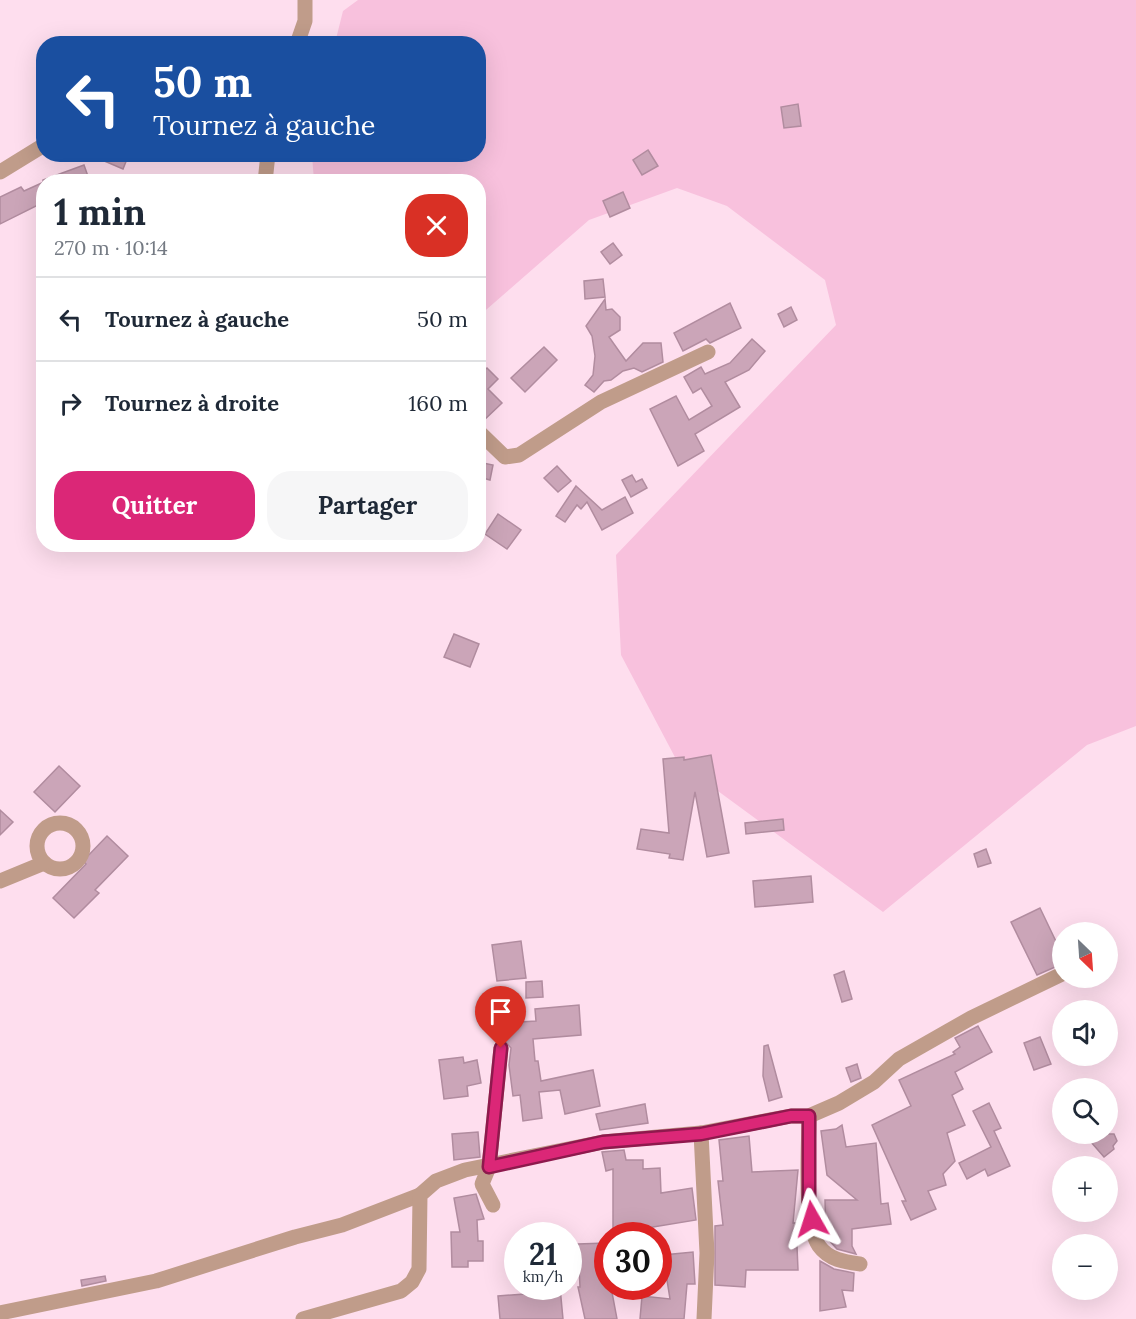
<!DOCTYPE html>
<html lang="fr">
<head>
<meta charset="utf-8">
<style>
	body { margin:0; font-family:Lora,serif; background:#f6f6f7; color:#1f2937; height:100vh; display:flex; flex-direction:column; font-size:22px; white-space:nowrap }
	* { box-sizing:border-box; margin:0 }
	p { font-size:20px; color:#747a83 }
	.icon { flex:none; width:33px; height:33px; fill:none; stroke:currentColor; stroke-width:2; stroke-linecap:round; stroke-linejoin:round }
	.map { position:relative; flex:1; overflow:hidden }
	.side { position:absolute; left:36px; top:174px; width:450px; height:378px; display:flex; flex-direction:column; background:#fff; border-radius:24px; box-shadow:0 6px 24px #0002 }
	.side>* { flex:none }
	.banner { position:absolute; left:36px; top:36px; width:450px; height:126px; border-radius:24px; box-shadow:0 6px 24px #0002; background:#1a4fa0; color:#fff; overflow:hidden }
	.needle { width:39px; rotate:155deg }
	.controls { position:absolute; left:1052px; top:922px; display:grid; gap:12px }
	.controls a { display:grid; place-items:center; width:66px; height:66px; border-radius:50%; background:#fff; box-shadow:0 6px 24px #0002; font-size:30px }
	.speed { position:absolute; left:504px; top:1222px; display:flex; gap:12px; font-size:30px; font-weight:700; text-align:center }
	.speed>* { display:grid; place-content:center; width:78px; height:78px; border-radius:50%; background:#fff; box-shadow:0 6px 24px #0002; line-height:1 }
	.speed small { font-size:15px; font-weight:400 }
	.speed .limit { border:9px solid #d22; background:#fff; color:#111 }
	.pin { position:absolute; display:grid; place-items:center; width:51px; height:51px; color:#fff; margin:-62px -26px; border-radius:50% 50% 50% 0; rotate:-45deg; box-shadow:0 0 6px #0007 }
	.pin .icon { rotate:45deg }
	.me { position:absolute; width:66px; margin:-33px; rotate:354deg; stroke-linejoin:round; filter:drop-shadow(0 0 4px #0008) }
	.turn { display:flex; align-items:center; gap:21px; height:126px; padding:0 18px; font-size:27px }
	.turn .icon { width:78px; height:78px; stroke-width:2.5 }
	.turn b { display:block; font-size:42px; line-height:51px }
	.round { display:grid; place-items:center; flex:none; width:63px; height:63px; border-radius:24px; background:#f6f6f7 }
	.headline { display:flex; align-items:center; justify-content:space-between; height:102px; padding:0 18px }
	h1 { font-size:36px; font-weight:700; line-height:45px }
	.cta { display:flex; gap:12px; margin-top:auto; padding:12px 18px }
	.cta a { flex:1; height:69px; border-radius:24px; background:#db2777; color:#fff; font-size:24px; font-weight:700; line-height:69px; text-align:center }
	.cta a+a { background:#f6f6f7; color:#1f2937 }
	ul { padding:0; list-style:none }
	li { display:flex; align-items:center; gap:18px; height:84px; padding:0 18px; border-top:2px solid #e0e1e3 }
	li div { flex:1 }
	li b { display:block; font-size:22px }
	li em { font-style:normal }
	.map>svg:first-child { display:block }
	.green { fill:#f8c1dd }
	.building { fill:#cba5b8; stroke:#b18c9f; stroke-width:1.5 }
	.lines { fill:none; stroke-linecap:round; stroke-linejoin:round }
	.minor { stroke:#c09c8a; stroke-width:15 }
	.route-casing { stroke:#8e194d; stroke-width:15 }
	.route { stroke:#db2777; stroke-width:10 }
</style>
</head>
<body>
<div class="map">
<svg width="1136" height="1319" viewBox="0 0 1136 1319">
	<rect width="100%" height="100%" fill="#fedeee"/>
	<path class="green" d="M 358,0 L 1136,0 L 1136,726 L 1087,745 L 883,912 L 677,761 L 621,655 L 616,555 L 836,325 L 825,280 L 727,206 L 677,188 L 589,220 L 479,316 L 478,182 L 314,181 L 312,155 L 478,154 L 478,44 L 335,43 L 343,11 Z"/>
	<g class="building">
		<path d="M 798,104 L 801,126 L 784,128 L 781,107 Z"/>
		<path d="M 648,150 L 658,166 L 642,175 L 633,160 Z"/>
		<path d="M 88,154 L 129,154 L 123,169 Z"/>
		<path d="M 84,165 L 90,182 L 43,182 L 43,180 Z"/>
		<path d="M 44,182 L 44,202 L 0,224 L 0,197 L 21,187 L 24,191 Z"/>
		<path d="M 623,192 L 630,208 L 610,217 L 603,201 Z"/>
		<path d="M 613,243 L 622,255 L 610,264 L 601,252 Z"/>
		<path d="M 603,279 L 605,297 L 585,299 L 584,281 Z"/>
		<path d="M 605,299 L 606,310 L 612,309 L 620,317 L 620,330 L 609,337 L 626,361 L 643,343 L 661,343 L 663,362 L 642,372 L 634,368 L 623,371 L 611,380 L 604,381 L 594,392 L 585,385 L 593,375 L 595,356 L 592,336 L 586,326 Z"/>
		<path d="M 730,303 L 741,328 L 710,343 L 706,339 L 683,351 L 674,333 Z"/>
		<path d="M 791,307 L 797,320 L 784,327 L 778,314 Z"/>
		<path d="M 752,339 L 765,351 L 749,370 L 725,382 L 740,407 L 695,434 L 704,451 L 678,466 L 650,409 L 676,396 L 689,420 L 712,406 L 701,388 L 693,393 L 684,377 L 701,367 L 705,374 L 730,363 Z"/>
		<path d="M 544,347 L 557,360 L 525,392 L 511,378 Z"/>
		<path d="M 487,368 L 498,379 L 488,389 L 502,403 L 482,422 L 478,422 L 478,376 Z"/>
		<path d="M 483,463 L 493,465 L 490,480 L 479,477 Z"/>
		<path d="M 557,466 L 571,481 L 558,492 L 544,478 Z"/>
		<path d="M 632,475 L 636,482 L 642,479 L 647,488 L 631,497 L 622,480 Z"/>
		<path d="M 576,486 L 602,510 L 625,497 L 633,513 L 602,530 L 587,502 L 581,509 L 577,505 L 565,522 L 556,516 Z"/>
		<path d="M 498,514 L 521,530 L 507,549 L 485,534 Z"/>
		<path d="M 454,634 L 479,644 L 470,667 L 444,657 Z"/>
		<path d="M 711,755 L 729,853 L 707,857 L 695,792 L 683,860 L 669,858 L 670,854 L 637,849 L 641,829 L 669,833 L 663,759 L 684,757 L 684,760 Z"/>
		<path d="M 59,766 L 80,786 L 55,812 L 34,792 Z"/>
		<path d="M 0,810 L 13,822 L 0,835 Z"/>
		<path d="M 783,819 L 784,830 L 746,834 L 745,823 Z"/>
		<path d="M 107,836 L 128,856 L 95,890 L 99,893 L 74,918 L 53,898 L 86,864 L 83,861 Z"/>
		<path d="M 986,849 L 991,863 L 978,867 L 974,854 Z"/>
		<path d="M 811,876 L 813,902 L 755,907 L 753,881 Z"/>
		<path d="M 1040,908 L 1062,954 L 1062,964 L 1037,975 L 1011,922 Z"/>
		<path d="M 521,941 L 526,978 L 497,981 L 492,945 Z"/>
		<path d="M 844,971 L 852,999 L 842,1002 L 834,975 Z"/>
		<path d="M 542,981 L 543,997 L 526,998 L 526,982 Z"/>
		<path d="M 579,1005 L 581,1035 L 533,1039 L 535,1061 L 538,1061 L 541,1081 L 593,1070 L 600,1106 L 565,1114 L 560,1090 L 539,1092 L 542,1118 L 523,1121 L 520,1095 L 513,1096 L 509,1065 L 511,1048 L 503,1039 L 502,1023 L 536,1021 L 535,1009 Z"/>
		<path d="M 978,1026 L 992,1052 L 955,1072 L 963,1089 L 952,1095 L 965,1125 L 947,1133 L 955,1161 L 943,1174 L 946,1185 L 928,1191 L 936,1209 L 911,1220 L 902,1201 L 906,1201 L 872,1125 L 911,1106 L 899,1080 L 955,1054 L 953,1052 L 960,1047 L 955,1038 Z"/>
		<path d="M 1040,1037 L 1051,1064 L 1034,1070 L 1024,1043 Z"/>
		<path d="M 768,1045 L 782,1097 L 769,1101 L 763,1076 L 764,1046 Z"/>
		<path d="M 463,1057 L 464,1063 L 477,1060 L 481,1083 L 467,1086 L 468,1096 L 444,1099 L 439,1060 Z"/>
		<path d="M 857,1064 L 861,1078 L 851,1082 L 846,1068 Z"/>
		<path d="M 989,1103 L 1001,1128 L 994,1131 L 1010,1166 L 988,1176 L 985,1169 L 967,1179 L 959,1163 L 991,1147 L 973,1111 Z"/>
		<path d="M 645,1104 L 648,1123 L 600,1130 L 596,1114 Z"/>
		<path d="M 842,1125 L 846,1147 L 876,1143 L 881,1204 L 888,1203 L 891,1224 L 852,1229 L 852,1246 L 856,1254 L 837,1249 L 826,1237 L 825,1200 L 857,1200 L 827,1175 L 821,1131 L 836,1129 Z"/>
		<path d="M 478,1132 L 480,1157 L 454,1160 L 452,1134 Z"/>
		<path d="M 1084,1134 L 1114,1134 L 1117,1141 L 1113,1146 L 1114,1149 L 1104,1157 Z"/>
		<path d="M 749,1136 L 752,1172 L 798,1170 L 793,1223 L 796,1223 L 798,1270 L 746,1270 L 745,1287 L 715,1285 L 715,1226 L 723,1225 L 718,1181 L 723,1181 L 719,1140 Z"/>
		<path d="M 624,1150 L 626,1160 L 643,1160 L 643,1169 L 660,1168 L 661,1193 L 692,1188 L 696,1220 L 647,1228 L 613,1228 L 613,1169 L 606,1171 L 602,1152 Z"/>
		<path d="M 476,1194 L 484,1219 L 477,1220 L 478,1241 L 483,1241 L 483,1261 L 468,1261 L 468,1267 L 452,1267 L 451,1232 L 460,1232 L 454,1198 Z"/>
		<path d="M 606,1243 L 608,1287 L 611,1287 L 617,1319 L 585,1319 L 578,1287 L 580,1287 L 578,1244 Z"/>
		<path d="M 693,1252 L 695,1284 L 687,1284 L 684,1319 L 640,1319 L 642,1296 L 670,1299 L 663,1255 Z"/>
		<path d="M 820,1261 L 834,1269 L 854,1273 L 853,1291 L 842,1290 L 846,1307 L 820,1311 Z"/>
		<path d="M 105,1276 L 106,1281 L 82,1286 L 81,1280 Z"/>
		<path d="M 522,1287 L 560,1287 L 563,1319 L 500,1319 L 498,1296 L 525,1294 Z"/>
	</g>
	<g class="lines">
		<g class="minor">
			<path d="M 297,44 L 305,21 L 305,0"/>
			<path d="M 0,172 L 44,145"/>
			<path d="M 265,182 L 268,154"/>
			<path d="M 478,431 L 505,457 L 519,455 L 601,402 L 708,352"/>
			<circle cx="60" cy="846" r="23"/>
			<path d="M 0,881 L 44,863"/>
			<path d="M 809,1116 C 809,1145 803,1223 819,1246 C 829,1260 845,1262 860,1264"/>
			<path d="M 701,1133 L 707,1253 L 704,1319"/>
			<path d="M 493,1205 L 482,1184 L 489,1167 L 501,1048"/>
			<path d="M 0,1313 L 156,1281 L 295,1237 L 342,1225 L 420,1195"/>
			<path d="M 303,1319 L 401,1291 L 412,1282 L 419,1269 L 420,1195 L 436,1181 L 465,1170 L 603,1142 L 701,1133 L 791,1116 L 809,1116 L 839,1103 L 874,1082 L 899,1059 L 971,1018 L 1062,974"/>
		</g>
	</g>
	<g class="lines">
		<g class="route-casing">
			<path id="route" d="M 501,1048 L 489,1167 L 603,1142 L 701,1134 L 791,1116 L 809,1116 L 809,1202 L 812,1219"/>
		</g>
		<use href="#route" class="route"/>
	</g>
</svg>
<div class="controls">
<a><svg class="needle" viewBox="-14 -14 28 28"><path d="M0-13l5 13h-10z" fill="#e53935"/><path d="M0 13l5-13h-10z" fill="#747a83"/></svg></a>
<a><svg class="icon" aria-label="sound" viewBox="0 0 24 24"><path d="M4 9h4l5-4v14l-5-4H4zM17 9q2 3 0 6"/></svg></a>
<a><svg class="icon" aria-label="search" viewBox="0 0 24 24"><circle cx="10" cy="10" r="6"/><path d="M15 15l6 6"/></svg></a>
<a>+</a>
<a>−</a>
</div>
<div class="speed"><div>21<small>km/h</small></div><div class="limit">30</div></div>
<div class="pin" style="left:501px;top:1048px;background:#d93025"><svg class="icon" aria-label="arrive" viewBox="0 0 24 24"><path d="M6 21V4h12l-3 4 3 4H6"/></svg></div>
<svg class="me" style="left:812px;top:1219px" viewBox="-20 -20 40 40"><path d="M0-17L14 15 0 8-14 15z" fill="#db2777" stroke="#fff" stroke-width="4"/></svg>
<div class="banner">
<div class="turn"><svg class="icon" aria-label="left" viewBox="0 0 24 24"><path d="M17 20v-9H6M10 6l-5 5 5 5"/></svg><div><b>50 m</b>Tournez à gauche</div></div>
</div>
<section class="side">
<div class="headline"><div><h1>1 min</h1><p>270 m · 10:14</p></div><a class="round" style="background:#d93025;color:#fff"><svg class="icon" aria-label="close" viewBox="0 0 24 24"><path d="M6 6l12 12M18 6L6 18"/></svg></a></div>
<ul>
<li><svg class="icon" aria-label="left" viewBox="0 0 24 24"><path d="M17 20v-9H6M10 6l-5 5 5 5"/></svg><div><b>Tournez à gauche</b></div><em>50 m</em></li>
<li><svg class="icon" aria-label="right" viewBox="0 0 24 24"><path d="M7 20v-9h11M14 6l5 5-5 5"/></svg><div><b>Tournez à droite</b></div><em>160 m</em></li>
</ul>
<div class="cta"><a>Quitter</a><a>Partager</a></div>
</section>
</div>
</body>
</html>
